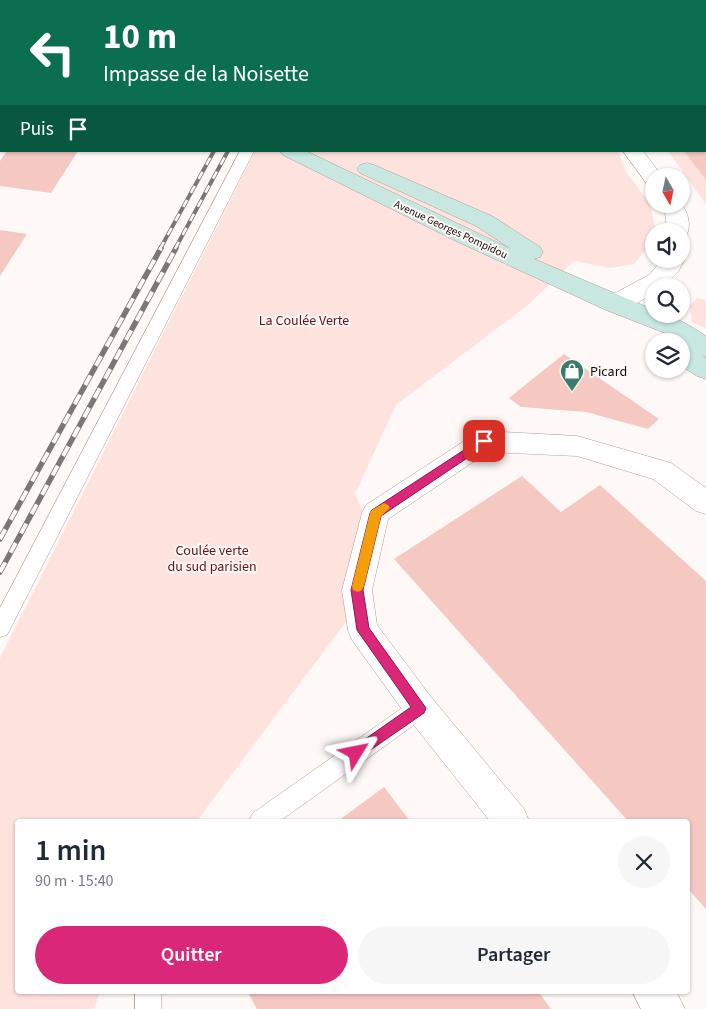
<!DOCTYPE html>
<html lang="fr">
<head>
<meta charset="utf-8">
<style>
	body { margin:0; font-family:"Source Sans 3",sans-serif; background:#f6f6f7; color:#1f2937; height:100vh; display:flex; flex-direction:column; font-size:19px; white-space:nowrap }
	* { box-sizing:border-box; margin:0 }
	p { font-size:16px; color:#747a83 }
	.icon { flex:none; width:28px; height:28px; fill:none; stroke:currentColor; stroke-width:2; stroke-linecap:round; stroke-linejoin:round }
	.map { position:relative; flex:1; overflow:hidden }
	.details { position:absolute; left:15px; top:819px; width:675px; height:175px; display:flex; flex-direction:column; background:#fff; border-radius:5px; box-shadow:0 1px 4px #0004 }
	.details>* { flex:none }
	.top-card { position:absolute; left:0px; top:0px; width:706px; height:152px; box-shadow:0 1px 4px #0004; background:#0b6e4f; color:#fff; overflow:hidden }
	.needle { width:32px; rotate:171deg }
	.buttons { position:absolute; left:645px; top:168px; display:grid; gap:10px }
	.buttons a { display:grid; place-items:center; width:45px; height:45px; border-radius:50%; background:#fff; box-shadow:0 1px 4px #0004; font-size:25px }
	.pin { position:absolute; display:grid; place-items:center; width:42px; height:42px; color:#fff; margin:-21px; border-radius:10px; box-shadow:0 2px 8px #0006 }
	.me { position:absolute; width:55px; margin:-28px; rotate:55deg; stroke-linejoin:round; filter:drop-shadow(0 0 4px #0008) }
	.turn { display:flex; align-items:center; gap:18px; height:105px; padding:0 20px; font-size:22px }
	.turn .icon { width:65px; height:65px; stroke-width:2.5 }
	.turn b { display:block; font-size:35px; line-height:42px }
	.then { display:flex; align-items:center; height:48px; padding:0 20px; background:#0003; gap:10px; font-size:19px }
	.round { display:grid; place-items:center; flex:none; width:52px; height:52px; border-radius:26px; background:#f6f6f7 }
	.overview { display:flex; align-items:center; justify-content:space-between; height:85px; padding:0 20px }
	h1 { font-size:30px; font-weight:600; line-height:38px }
	.button { display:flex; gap:10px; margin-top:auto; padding:10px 20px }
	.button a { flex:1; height:58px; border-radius:30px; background:#db2777; color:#fff; font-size:20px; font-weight:600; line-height:58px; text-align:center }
	.button a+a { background:#f6f6f7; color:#1f2937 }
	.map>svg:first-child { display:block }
	.green { fill:#fee2de }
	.building { fill:#f6c8c2 }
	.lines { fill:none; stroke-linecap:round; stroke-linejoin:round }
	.lane-casing { stroke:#b39a97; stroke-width:1 }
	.street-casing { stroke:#b39a97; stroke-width:1 }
	.secondary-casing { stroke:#b39a97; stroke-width:1 }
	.lane { fill:#fff; fill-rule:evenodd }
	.street { fill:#fff; fill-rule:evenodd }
	.secondary { fill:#c8e7e1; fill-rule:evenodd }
	.rail-far1-casing { stroke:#7e7675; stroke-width:4 }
	.rail-casing { stroke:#7e7675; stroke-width:5.5 }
	.rail-far1 { stroke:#fef8f7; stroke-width:2.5; stroke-dasharray:8; stroke-linecap:butt }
	.rail { stroke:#fef8f7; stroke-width:4; stroke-dasharray:11; stroke-linecap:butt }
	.route { fill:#db2777; stroke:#8e194d }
	.slow { fill:#f59e0b }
	.labels { text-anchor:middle; stroke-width:4; stroke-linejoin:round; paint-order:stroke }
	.far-street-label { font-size:11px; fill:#150c0b; stroke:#fef8f7 }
	.park-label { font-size:14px; fill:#681113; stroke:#fef8f7 }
	.poi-label { font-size:14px; fill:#150c0b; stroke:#fef8f7; text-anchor:start }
</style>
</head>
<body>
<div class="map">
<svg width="706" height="1009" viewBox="0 0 706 1009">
	<rect width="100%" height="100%" fill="#fef8f7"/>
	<g class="green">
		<path d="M 341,0 L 706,0 L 341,1 Z"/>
		<path d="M 255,151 L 618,151 L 626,172 L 650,204 L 655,227 L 649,245 L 634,264 L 610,268 L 574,261 L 529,304 L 396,405 L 355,494 L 363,511 L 351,615 L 197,821 L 18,821 L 18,991 L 100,991 L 94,1009 L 0,1009 L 0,658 Z"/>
		<path d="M 668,151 L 684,151 L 706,180 L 706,204 Z"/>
		<path d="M 697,298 L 706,300 L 706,328 L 692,322 L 690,306 Z"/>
	</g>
	<g class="building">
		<path d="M 7,151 L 78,151 L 51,193 L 0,186 L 0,161 Z"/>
		<path d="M 684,151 L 706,151 L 706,180 Z"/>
		<path d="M 0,230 L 27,234 L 0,276 Z"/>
		<path d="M 564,354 L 659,419 L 648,429 L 586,412 L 521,407 L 509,398 Z"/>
		<path d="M 522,476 L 561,512 L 600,485 L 706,581 L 706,909 L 688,889 L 688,821 L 628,821 L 394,559 Z"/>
		<path d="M 384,787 L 410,821 L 338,821 Z"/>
		<path d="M 247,991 L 538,991 L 551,1009 L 257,1009 Z"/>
	</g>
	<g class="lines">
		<g class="lane-casing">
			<g id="lane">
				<rect x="326" y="0" width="12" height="1"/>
				<rect x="705" y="80" width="1" height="8"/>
				<path d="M 240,151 L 254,151 L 7,635 L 0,637 L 0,608 Z"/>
				<path d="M 420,698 L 428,701 L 431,708 L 428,715 L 280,821 L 249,821 L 253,813 L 412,701 Z"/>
				<rect x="135" y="991" width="26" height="18"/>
			</g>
		</g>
		<g class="street-casing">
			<g id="street">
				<rect x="705" y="2" width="1" height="10"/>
				<path d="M 623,151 L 643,151 L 662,176 L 654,176 L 654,186 L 647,184 Z"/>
				<path d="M 681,203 C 688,212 692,226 686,236 L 681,237 L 681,231 L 667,231 L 665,211 L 660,204 Z"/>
				<path d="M 681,254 L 685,259 L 678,272 L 665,285 L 654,286 L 654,293 C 640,301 622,314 606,310 L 602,304 L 606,298 L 649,275 L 663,259 L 681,259 Z"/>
				<path d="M 484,431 L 577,436 L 671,463 L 706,488 L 706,514 L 696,511 L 653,479 L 577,456 L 488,452 L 388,519 L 372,590 L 377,625 L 431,697 L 524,809 L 529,821 L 490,821 L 409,719 L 352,640 L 348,630 L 342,590 L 362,513 L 366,505 L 475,434 Z"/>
				<path d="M 632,991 L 676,991 L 685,1009 L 641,1009 Z"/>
			</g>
		</g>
		<g class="secondary-casing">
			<g id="secondary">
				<path d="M 9,0 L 27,0 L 27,1 L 10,1 Z"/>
				<path d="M 280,151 L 306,151 L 511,249 L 476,226 L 360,173 L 357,169 L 360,165 L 367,163 L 374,165 L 492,216 L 540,247 L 543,252 L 540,257 L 534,259 L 654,310 L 654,314 C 673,314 690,326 706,336 L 706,357 L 702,356 L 706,358 L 706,379 L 697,376 L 681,366 L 681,345 L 687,347 L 670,335 L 606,310 L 458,242 L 283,155 Z"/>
			</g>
		</g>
		<use href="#lane" class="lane"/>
		<use href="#street" class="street"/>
		<use href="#secondary" class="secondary"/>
		<g class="rail-far1-casing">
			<g id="rail-far1">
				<path d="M 160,249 L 214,151"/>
				<path d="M 175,249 L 228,151"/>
			</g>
		</g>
		<g class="rail-casing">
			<g id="rail">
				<path d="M 0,539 L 161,248"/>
				<path d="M 0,572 L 176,248"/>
			</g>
		</g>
		<use href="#rail-far1" class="rail-far1"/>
		<use href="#rail" class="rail"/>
	</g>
	<path class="route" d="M 484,437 L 490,441 L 488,444 L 381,516 L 363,590 L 369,628 L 426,708 L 424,713 L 356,760 L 351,758 L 349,753 L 351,749 L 411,707 L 357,630 L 351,590 L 370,513 L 372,510 Z"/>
	<path class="slow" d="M 384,503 L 388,505 L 390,508 L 381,516 L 364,586 L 362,590 L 358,592 L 353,590 L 352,586 L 370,513 L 372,510 Z"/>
	<defs>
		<g id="shop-pin" transform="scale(1.25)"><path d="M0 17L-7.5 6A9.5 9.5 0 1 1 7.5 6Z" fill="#387c6e" stroke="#fef8f7"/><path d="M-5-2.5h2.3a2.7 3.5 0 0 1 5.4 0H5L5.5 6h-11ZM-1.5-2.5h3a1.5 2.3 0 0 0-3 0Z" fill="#fff"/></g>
	</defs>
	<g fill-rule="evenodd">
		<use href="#shop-pin" x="572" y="371"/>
	</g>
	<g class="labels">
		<g class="far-street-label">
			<text transform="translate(451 229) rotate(25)" y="4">Avenue Georges Pompidou</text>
		</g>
		<g class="park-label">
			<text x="304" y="325">La Coulée Verte</text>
			<text x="212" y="555">Coulée verte<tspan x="212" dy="16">du sud parisien</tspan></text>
		</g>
		<g class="poi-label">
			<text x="590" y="376">Picard</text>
		</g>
	</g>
</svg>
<div class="buttons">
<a><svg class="needle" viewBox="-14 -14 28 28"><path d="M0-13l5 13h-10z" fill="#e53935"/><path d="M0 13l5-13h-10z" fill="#747a83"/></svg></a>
<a><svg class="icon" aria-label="sound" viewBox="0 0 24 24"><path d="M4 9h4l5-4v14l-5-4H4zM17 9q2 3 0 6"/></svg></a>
<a><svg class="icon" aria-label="search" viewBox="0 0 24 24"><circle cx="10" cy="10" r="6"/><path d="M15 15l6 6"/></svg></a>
<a><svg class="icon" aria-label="layers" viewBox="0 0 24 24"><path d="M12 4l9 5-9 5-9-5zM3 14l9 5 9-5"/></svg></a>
</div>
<div class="pin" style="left:484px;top:441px;background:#d93025"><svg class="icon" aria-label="arrive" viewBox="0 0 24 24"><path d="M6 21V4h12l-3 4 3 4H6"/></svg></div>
<svg class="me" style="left:356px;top:753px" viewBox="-20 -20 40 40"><path d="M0-17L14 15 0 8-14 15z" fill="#db2777" stroke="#fff" stroke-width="4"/></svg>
<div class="top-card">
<div class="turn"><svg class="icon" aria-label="left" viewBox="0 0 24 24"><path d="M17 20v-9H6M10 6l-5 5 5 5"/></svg><div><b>10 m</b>Impasse de la Noisette</div></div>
<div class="then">Puis<svg class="icon" aria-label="arrive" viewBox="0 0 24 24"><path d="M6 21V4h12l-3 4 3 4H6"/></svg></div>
</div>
<section class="details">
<div class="overview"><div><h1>1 min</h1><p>90 m · 15:40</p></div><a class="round"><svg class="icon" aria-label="close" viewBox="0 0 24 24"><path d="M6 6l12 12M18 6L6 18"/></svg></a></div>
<div class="button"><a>Quitter</a><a>Partager</a></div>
</section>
</div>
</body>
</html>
